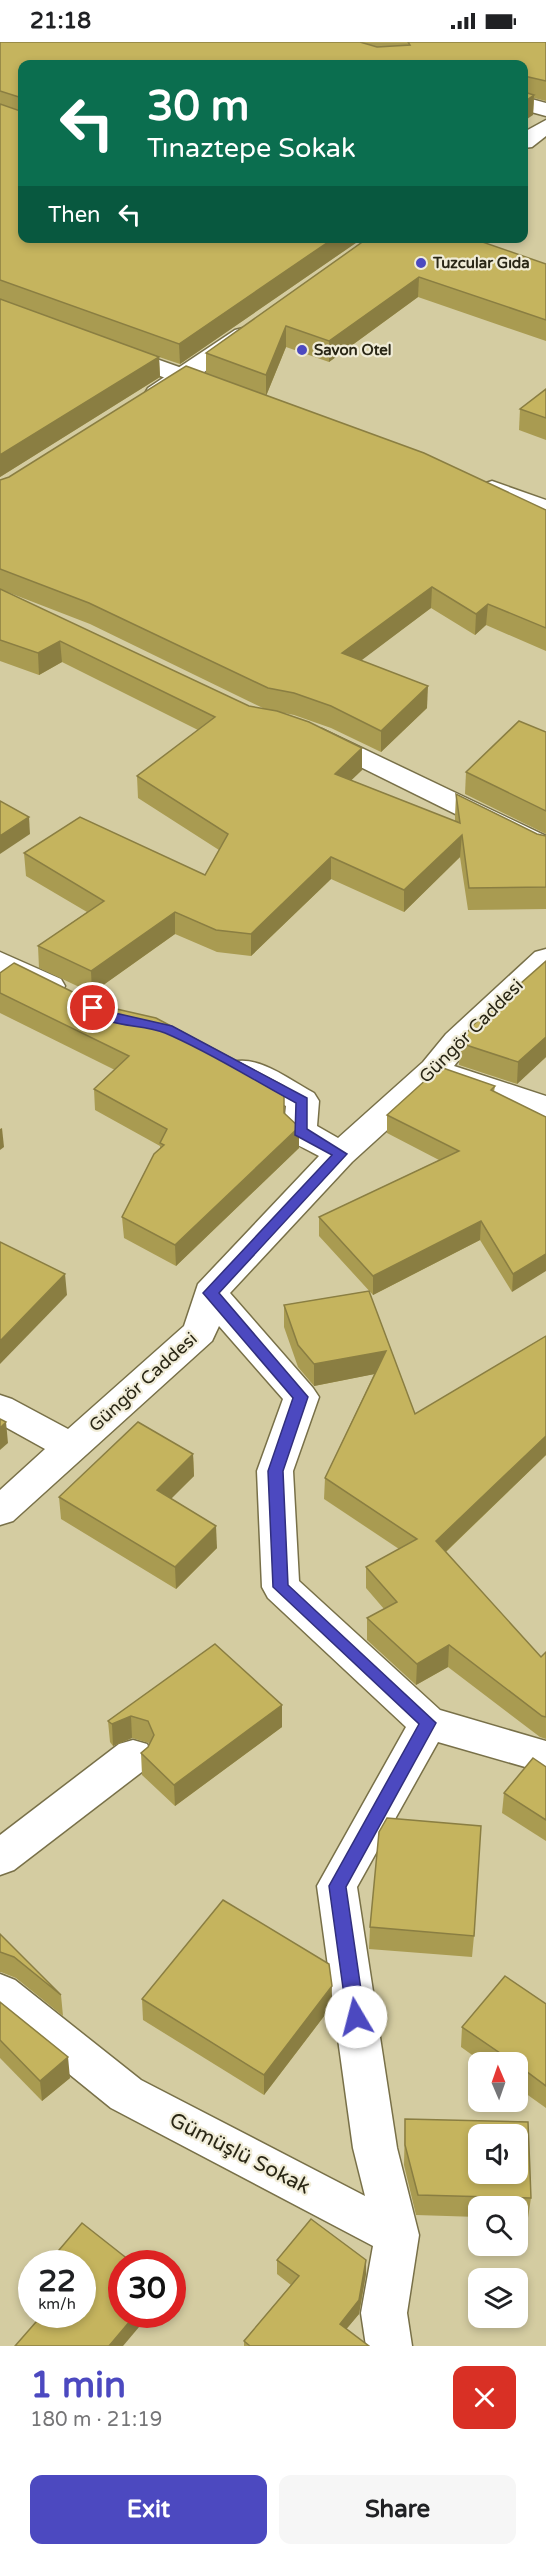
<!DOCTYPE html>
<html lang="en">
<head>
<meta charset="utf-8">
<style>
	body { margin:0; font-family:"Varela Round",sans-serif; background:#f6f6f6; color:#202124; height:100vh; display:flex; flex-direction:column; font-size:22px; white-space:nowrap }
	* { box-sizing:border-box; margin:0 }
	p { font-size:20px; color:#757577 }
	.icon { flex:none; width:33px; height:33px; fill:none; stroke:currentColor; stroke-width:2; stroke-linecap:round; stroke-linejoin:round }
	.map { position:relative; height:2304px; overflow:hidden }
	.drawer { display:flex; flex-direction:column; background:#fff; flex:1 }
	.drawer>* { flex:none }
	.guide { position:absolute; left:18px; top:18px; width:510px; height:183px; border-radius:12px; box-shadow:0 3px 9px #0003; background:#0b6e4f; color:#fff; overflow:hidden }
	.needle { width:39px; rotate:358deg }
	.buttons { position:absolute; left:468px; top:2010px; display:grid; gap:12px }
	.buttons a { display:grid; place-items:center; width:60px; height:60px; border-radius:12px; background:#fff; box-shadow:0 3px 9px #0003; font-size:30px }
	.speed { position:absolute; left:18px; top:2208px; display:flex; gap:12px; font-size:30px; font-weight:700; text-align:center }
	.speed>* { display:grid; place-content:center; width:78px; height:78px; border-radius:50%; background:#fff; box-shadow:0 3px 9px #0003; line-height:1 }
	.speed small { font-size:15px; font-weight:400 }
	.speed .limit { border:9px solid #d22; background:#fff; color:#111 }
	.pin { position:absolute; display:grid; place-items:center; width:51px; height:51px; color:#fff; margin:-26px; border:3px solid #fff; border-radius:50%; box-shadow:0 2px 6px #0007 }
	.me { position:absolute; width:66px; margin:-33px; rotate:352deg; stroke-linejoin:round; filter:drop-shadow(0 0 4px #0008) }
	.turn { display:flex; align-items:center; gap:21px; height:126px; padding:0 30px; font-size:27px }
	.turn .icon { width:78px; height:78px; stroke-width:2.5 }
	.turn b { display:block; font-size:42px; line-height:51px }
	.then { display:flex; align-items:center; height:57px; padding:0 30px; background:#0003; gap:12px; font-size:22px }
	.round { display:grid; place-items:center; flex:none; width:63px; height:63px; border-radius:12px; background:#f6f6f6 }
	.headline { display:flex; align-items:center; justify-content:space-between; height:102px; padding:0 30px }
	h1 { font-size:36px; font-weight:800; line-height:45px; color:#4c49c0 }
	.cta { display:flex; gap:12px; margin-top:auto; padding:12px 30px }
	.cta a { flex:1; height:69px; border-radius:12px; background:#4c49c0; color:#fff; font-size:24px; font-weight:800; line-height:69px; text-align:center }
	.cta a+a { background:#f6f6f6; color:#202124 }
	.status { display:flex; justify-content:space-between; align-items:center; height:42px; padding:0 30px; background:#fff; direction:ltr }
	.status svg { height:16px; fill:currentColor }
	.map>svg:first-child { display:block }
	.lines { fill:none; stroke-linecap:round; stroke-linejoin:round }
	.street-casing { stroke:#787048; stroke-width:3 }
	.primary-casing { stroke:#787048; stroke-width:3 }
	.street { fill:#fff; fill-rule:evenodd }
	.primary { fill:#fff; fill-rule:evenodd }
	.wall { fill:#a99b51; fill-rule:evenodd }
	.shaded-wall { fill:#8a7e42 }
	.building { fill:#c5b45e; stroke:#8a7e42; stroke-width:1.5; fill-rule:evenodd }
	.route { fill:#4c49c0; stroke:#312f7d; stroke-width:1.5 }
	.poi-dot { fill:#4c49c0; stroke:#f0ecd7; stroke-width:2 }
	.labels { text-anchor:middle; stroke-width:4.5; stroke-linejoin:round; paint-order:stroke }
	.far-poi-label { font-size:15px; font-weight:bold; fill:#292615; stroke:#f0ecd7; text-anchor:start }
	.street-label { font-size:18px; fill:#292615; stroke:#f0ecd7 }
	.near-street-label { font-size:21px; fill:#292615; stroke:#f0ecd7 }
</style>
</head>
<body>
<div class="status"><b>21:18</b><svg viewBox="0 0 49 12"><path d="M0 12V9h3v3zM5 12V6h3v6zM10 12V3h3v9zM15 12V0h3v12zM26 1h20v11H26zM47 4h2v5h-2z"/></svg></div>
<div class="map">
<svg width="546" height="2304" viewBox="0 0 546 2304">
	<rect width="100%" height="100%" fill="#d4cca1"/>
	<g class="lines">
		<g class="street-casing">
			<g id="street">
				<path d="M 524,55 L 546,61 L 546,74 L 524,68 Z"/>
				<path d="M 117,303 L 224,341 L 227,346 L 224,351 L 215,353 L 206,351 L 109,315 L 105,310 L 109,305 Z"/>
				<path d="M 492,439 L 546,458 L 546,475 L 483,452 L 479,447 L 483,442 Z"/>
				<path d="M 322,687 L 546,794 L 546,815 L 536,812 L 312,701 L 308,695 L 312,689 Z"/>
				<path d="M 546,907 L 546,934 L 468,1006 L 454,1024 L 546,1054 L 546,1076 L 520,1070 L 440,1040 L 352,1120 L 230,1251 L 313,1346 L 319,1355 L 293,1429 L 299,1539 L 440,1668 L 546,1699 L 546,1731 L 438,1700 L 357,1845 L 397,2106 L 419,2193 L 407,2271 L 412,2304 L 366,2304 L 361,2271 L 373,2204 L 111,2066 L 0,1976 L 0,1932 L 15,1938 L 141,2038 L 365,2154 L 353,2106 L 317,1844 L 406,1685 L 268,1556 L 262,1545 L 257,1429 L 283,1357 L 219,1284 L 212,1299 L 13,1479 L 0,1483 L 0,1448 L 45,1407 L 0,1382 L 0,1353 L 12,1357 L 68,1387 L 184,1284 L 198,1242 L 319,1114 C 287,1096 282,1102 286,1064 L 233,1036 L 228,1028 L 233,1020 C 259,1013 291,1039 314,1051 L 319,1059 L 317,1084 L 338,1096 L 423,1020 L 446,992 L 535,910 Z"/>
				<path d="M 0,910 L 61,937 L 65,944 L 61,951 L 50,954 L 39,951 L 0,932 Z"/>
				<path d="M 133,1698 L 147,1702 L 153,1714 L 147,1726 L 14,1828 L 0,1833 L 0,1793 L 119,1702 Z"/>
			</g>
		</g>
		<g class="primary-casing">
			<g id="primary">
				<path d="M 546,78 L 546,94 L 532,105 L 524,106 L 524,90 Z"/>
				<path d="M 243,286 L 251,288 L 255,293 L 251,298 L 166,356 L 157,358 L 148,356 L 145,351 L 148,346 L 235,288 Z"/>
			</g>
		</g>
		<use href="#street" class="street"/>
		<use href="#primary" class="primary"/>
	</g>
	<g class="wall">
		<path d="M 0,0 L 546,0 L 546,59 L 534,56 L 533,73 L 22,22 L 22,196 L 363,196 L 180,322 L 159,315 L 160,335 L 0,435 Z"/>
		<path d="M 368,196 L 546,222 L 546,299 L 418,255 L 329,320 L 286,305 L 266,354 L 546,468 L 546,609 L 486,583 L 475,593 L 431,566 L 361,618 L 427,666 L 381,710 L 331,686 L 294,673 L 279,670 L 362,706 L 362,728 L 351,738 L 455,780 L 455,774 L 456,752 L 537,792 L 546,794 L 546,867 L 468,868 L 460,815 L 404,870 L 331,837 L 251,914 L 217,910 L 175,892 L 92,951 L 39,926 L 38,904 L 87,870 L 26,834 L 24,811 L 205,833 L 219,808 L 138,756 L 137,734 L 198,688 L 62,620 L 39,633 L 0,619 L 0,438 L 9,435 L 206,332 L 206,311 ZM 2,548 L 90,582 L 267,668 L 249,664 Z"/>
		<path d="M 546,347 L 546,398 L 519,388 L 520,367 Z"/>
		<path d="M 546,690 L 546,792 L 465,752 L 466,730 Z"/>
		<path d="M 546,919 L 546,1015 L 517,1042 L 459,1023 L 460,1001 Z"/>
		<path d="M 0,931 L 284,1071 L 299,1085 L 299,1106 L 176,1224 L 124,1196 L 122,1175 L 160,1107 L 160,1104 L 95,1068 L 94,1047 L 115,1028 L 0,971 Z"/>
		<path d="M 495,1044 L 494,1050 L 546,1075 L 512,1250 L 480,1198 L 373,1253 L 319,1194 L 319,1175 L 439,1118 L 387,1091 L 387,1073 Z"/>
		<path d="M 369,1249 L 415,1372 L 546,1294 L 546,1413 L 446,1510 L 541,1615 L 546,1610 L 546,1697 L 540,1695 L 448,1625 L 416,1643 L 367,1598 L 367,1576 L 384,1567 L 366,1546 L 366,1525 L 399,1507 L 324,1457 L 325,1436 L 374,1332 L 314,1344 L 298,1325 L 284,1285 L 284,1263 Z"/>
		<path d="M 193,1412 L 194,1434 L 171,1456 L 217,1506 L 176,1547 L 61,1477 L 59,1455 Z"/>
		<path d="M 215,1602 L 282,1663 L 282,1685 L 175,1764 L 142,1733 L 141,1711 L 148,1705 L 150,1702 L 149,1701 L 132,1696 L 113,1704 L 110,1700 L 108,1679 Z"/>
		<path d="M 546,1725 L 546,1799 L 502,1771 L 504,1751 Z"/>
		<path d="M 370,1885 L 474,1894 L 472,1915 L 369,1907 Z"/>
		<path d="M 0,1892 L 61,1953 L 63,1974 L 16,1936 L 1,1930 L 0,1930 Z"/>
		<path d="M 142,1957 L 331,1965 L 264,2053 L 143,1978 Z"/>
		<path d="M 0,1960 L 70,2036 L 42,2059 L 0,2016 Z"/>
		<path d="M 546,1962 L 546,2066 L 518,2046 L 518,2020 L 482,2020 L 461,2005 L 462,1985 Z"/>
		<path d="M 405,2077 L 531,2156 L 528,2176 L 518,2176 L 518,2164 L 478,2164 L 478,2175 L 416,2173 L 404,2123 Z"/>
		<path d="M 277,2218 L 366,2218 L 366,2232 L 359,2272 L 346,2287 L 369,2304 L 244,2304 L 244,2299 L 291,2243 L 277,2232 Z"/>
	</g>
	<g class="shaded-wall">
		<path d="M 534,53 L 533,73 L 524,79 L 524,60 Z"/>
		<path d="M 334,196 L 363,196 L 180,322 L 179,302 Z"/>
		<path d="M 419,235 L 418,255 L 329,320 L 329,299 Z"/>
		<path d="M 286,284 L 286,305 L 266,354 L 266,333 Z"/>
		<path d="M 159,315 L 160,335 L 0,435 L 0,413 Z"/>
		<path d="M 432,545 L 431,566 L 342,633 L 342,611 Z"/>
		<path d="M 488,562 L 486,583 L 475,593 L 476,572 Z"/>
		<path d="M 60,599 L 62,620 L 39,633 L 38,611 Z"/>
		<path d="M 428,644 L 427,666 L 381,710 L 381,689 Z"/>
		<path d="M 362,706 L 362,728 L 335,754 L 335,732 Z"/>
		<path d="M 29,775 L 30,792 L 0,812 L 0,794 Z"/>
		<path d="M 462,793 L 460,815 L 404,870 L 404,848 Z"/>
		<path d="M 331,815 L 331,837 L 251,914 L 251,892 Z"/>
		<path d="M 175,870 L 175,892 L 92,951 L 91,929 Z"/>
		<path d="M 546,995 L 546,1015 L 517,1042 L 518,1020 Z"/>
		<path d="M 299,1085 L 299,1106 L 176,1224 L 175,1203 Z"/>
		<path d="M 2,1086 L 4,1105 L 0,1108 L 0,1087 Z"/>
		<path d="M 481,1179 L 480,1198 L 373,1253 L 373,1234 Z"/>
		<path d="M 546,1212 L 546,1229 L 512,1250 L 513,1232 Z"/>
		<path d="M 65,1232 L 67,1253 L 0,1322 L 0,1299 Z"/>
		<path d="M 386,1309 L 385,1330 L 314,1344 L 314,1322 Z"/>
		<path d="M 6,1380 L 8,1401 L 0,1408 L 0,1386 Z"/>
		<path d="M 546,1394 L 546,1413 L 435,1520 L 436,1499 Z"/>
		<path d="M 193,1412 L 194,1434 L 158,1470 L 157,1448 Z"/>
		<path d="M 216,1484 L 217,1506 L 176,1547 L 175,1525 Z"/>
		<path d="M 449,1603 L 448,1625 L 416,1643 L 417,1622 Z"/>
		<path d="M 282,1663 L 282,1685 L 175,1764 L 174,1743 Z"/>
		<path d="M 131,1674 L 132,1696 L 113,1704 L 112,1682 Z"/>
		<path d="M 332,1944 L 331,1965 L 264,2053 L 264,2033 Z"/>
		<path d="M 68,2015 L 70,2036 L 42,2059 L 40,2039 Z"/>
		<path d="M 366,2218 L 366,2232 L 359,2272 L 339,2296 L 340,2282 Z"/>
		<path d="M 136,2272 L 150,2272 L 123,2304 L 109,2304 Z"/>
	</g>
	<g class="building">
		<path d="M 0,0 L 360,0 L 377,5 L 410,3 L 408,0 L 546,0 L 546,39 L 524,34 L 524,45 L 524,22 L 22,22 L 22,56 L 0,49 Z"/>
		<path d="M 524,50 L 534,53 L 524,60 Z"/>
		<path d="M 0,62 L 20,69 L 22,67 L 22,196 L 334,196 L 179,302 L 0,238 Z"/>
		<path d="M 368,196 L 471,196 L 546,222 L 546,278 L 419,235 L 329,299 L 286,284 L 266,333 L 206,311 Z"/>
		<path d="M 0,257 L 159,315 L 0,413 Z"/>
		<path d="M 186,324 L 424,411 L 546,468 L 546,586 L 488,562 L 476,572 L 432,545 L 342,611 L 428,644 L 381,689 L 331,664 L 294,651 L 268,646 L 89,561 L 0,527 L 0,438 L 9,435 Z"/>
		<path d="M 546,347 L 546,376 L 520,367 Z"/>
		<path d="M 0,547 L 249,664 L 277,669 L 309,680 L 362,706 L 335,732 L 460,781 L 456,752 L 537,792 L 546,794 L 546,845 L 469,846 L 462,793 L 404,848 L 331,815 L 251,892 L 216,888 L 175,870 L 91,929 L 38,904 L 104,859 L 24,811 L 80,775 L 205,833 L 228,792 L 137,734 L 215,675 L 60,599 L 38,611 L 0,598 Z"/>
		<path d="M 519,679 L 546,690 L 546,769 L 466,730 Z"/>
		<path d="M 0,759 L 29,775 L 0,794 Z"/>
		<path d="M 546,919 L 546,995 L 518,1020 L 460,1001 L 471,985 Z"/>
		<path d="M 14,921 L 99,963 L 156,976 L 284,1044 L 284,1071 L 299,1085 L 175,1203 L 122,1175 L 154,1112 L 164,1103 L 160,1101 L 167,1087 L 94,1047 L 129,1014 L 0,951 L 0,931 Z"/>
		<path d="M 440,1025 L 495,1044 L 491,1048 L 546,1075 L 546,1212 L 513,1232 L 481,1179 L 373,1234 L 319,1175 L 459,1109 L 387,1073 Z"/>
		<path d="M 0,1200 L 65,1232 L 0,1299 Z"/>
		<path d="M 369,1249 L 415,1372 L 546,1294 L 546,1394 L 436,1499 L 541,1615 L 546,1610 L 546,1675 L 542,1674 L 449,1603 L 417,1622 L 367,1576 L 397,1560 L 366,1525 L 417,1497 L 325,1436 L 386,1309 L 314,1322 L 298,1303 L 284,1263 Z"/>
		<path d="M 0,1377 L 6,1380 L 0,1386 Z"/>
		<path d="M 138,1380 L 193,1412 L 157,1448 L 216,1484 L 175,1525 L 59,1455 Z"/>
		<path d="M 215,1602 L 282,1663 L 174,1743 L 141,1711 L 148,1705 L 154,1693 L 148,1679 L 131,1674 L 112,1682 L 108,1679 Z"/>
		<path d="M 533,1716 L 546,1725 L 546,1778 L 504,1751 Z"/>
		<path d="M 387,1776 L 481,1784 L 474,1894 L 370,1885 L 379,1790 Z"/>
		<path d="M 223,1858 L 329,1922 L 332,1944 L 264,2033 L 142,1957 Z"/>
		<path d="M 0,1892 L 61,1953 L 14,1915 L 0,1910 Z"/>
		<path d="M 505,1934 L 546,1962 L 546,2044 L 518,2023 L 518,2020 L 513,2020 L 462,1985 Z"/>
		<path d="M 0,1960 L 68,2015 L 40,2039 L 0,1998 Z"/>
		<path d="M 405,2077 L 528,2080 L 531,2156 L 418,2153 L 405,2103 ZM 478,2092 L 518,2092 L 518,2132 L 478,2132 Z"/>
		<path d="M 311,2177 L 366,2218 L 359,2258 L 340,2282 L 369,2304 L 250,2304 L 244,2299 L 299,2234 L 277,2218 Z"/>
		<path d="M 82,2181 L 134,2222 L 122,2222 L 122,2272 L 136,2272 L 109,2304 L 15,2304 L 43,2272 L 82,2272 L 82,2222 L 49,2222 L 48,2221 Z"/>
	</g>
	<path class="route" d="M 93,961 L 115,971 L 172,984 L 307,1056 L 307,1087 L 347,1112 L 219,1251 L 308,1355 L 283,1429 L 288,1543 L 436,1681 L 346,1845 L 365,1975 L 362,1981 L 356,1983 L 350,1981 L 347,1975 L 329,1844 L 419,1682 L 273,1545 L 268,1429 L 293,1356 L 203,1251 L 332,1113 L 295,1093 L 296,1061 C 253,1038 210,1010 165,991 C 142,981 104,987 87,966 Z"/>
	<g class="poi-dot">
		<circle cx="421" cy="221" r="6"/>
		<circle cx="302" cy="308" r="6"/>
	</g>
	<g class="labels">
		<g class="far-poi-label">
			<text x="433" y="226">Tuzcular Gıda</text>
			<text x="314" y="313">Savon Otel</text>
		</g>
		<g class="street-label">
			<text transform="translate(471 989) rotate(-45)" y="6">Güngör Caddesi</text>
			<text transform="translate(143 1340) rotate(-42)" y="6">Güngör Caddesi</text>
		</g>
		<g class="near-street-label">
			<text transform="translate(240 2111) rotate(27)" y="7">Gümüşlü Sokak</text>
		</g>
	</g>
</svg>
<div class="buttons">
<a><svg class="needle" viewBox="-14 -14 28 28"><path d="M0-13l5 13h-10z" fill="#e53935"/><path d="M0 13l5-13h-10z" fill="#757577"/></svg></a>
<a><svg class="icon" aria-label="sound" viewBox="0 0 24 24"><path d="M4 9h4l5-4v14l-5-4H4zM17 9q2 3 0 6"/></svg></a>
<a><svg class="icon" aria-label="search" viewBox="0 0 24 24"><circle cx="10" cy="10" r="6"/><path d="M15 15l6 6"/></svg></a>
<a><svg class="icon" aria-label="layers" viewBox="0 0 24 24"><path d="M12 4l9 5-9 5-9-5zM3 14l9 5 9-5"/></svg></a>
</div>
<div class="speed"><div>22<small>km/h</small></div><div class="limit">30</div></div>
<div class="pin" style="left:93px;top:966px;background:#d93025"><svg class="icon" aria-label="arrive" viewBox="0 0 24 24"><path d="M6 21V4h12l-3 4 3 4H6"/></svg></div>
<svg class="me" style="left:356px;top:1975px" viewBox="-20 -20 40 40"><circle r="19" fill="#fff"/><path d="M0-13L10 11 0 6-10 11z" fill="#4c49c0"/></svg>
<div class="guide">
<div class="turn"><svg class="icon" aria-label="left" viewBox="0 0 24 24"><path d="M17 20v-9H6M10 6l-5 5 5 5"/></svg><div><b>30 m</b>Tınaztepe Sokak</div></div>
<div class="then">Then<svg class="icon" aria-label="left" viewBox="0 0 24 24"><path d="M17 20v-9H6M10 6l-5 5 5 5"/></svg></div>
</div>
</div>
<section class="drawer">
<div class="headline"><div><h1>1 min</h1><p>180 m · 21:19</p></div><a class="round" style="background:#d93025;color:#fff"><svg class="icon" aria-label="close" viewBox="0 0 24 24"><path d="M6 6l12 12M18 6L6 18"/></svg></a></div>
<div class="cta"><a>Exit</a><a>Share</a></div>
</section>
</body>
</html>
